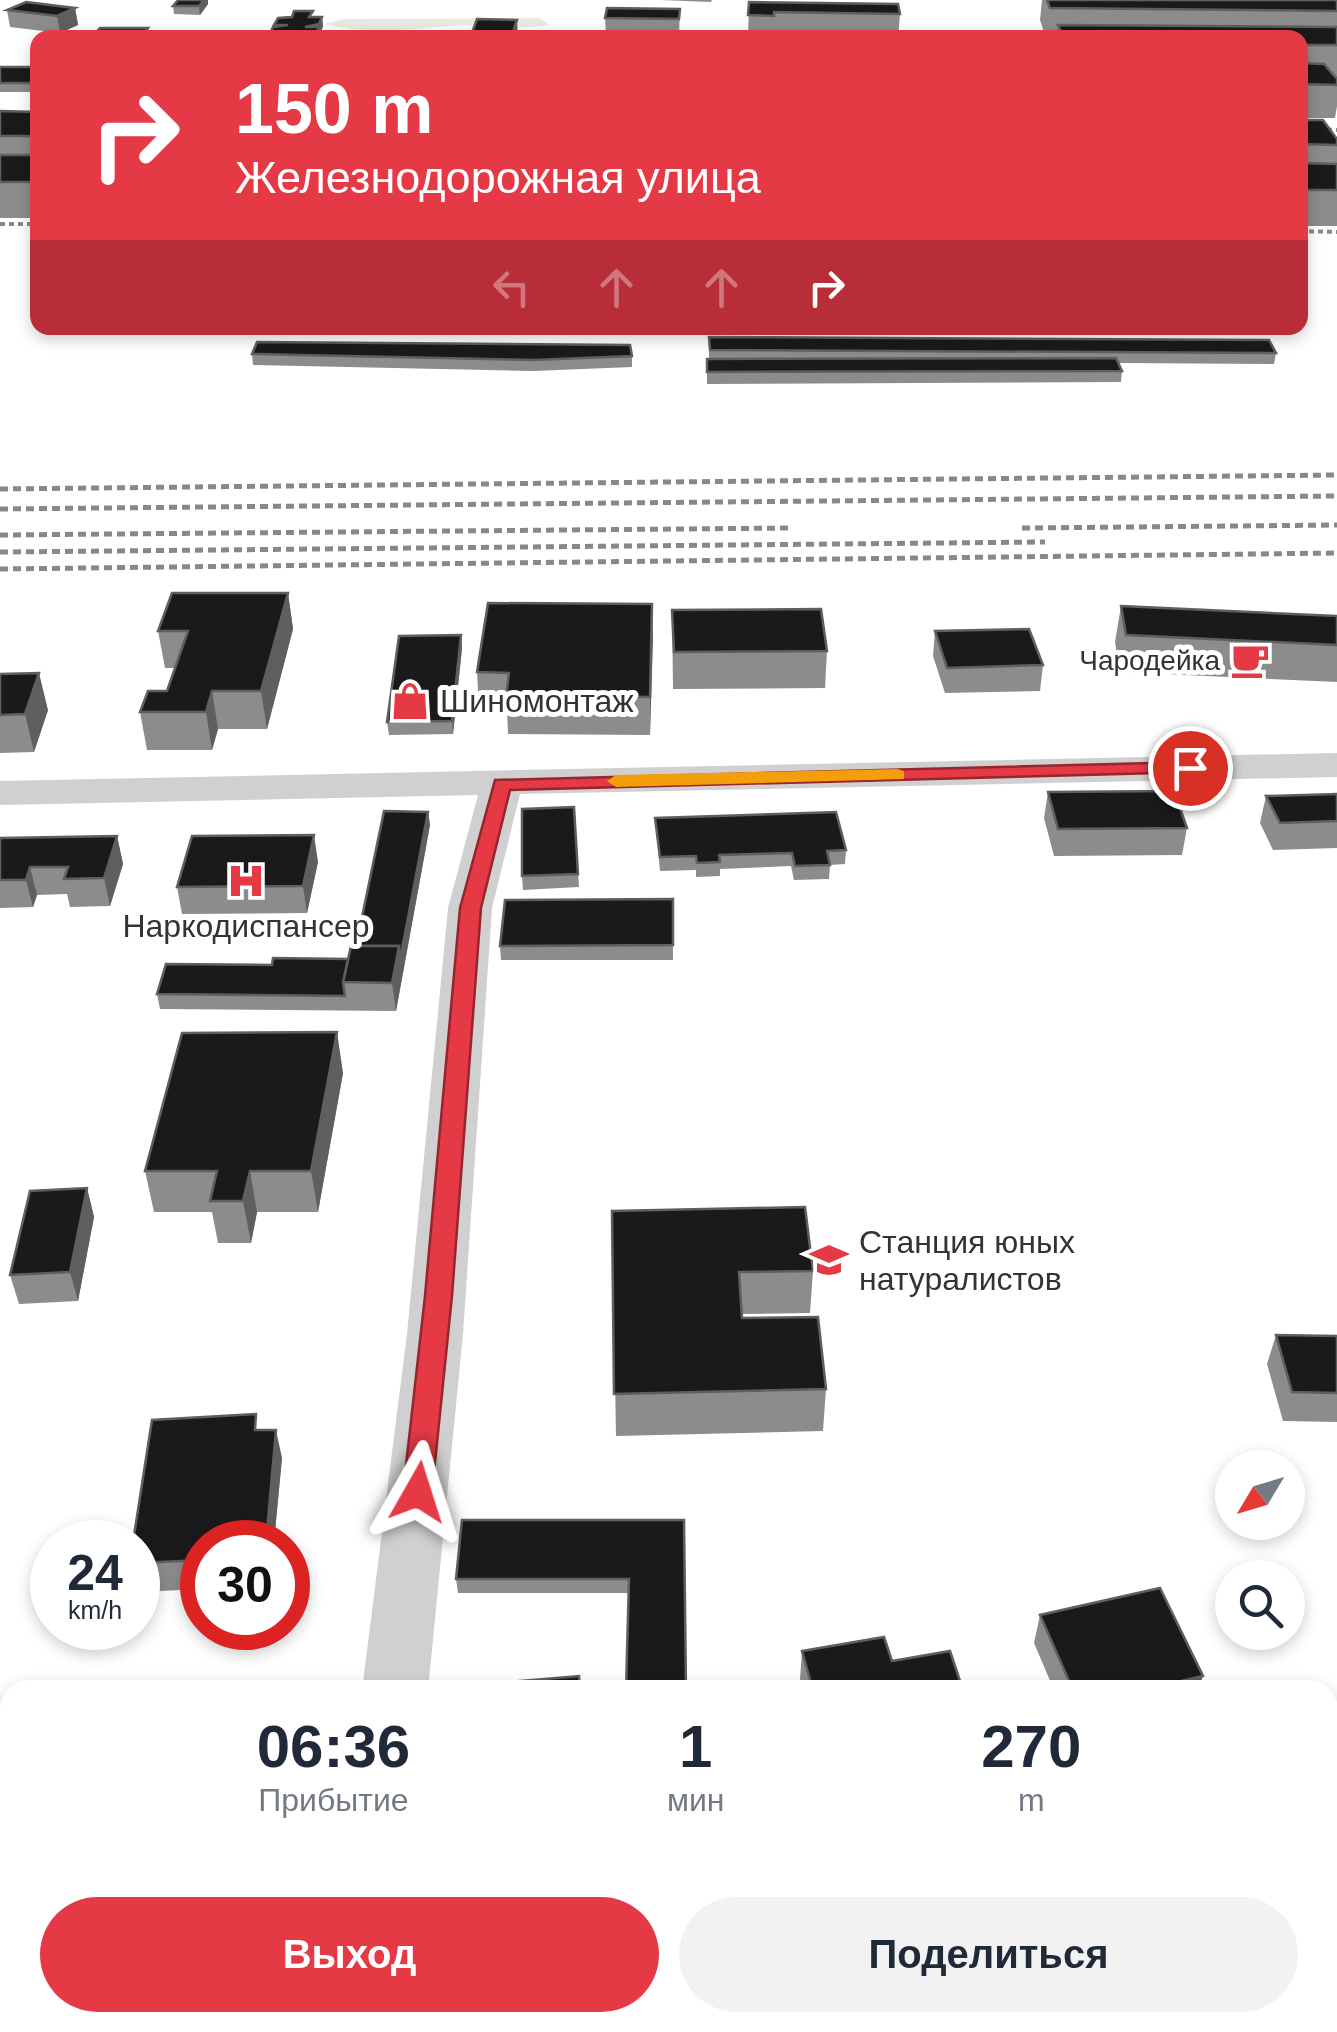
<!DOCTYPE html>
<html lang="ru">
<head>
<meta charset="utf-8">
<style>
	body { margin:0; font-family:Arial,sans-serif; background:#f2f2f3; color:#1f2937; height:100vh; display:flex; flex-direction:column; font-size:38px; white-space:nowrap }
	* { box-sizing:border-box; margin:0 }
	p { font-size:32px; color:#747a83 }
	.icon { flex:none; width:55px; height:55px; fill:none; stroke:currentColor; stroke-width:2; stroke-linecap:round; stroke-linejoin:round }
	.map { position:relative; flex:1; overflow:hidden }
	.details { position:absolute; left:0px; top:1680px; width:1338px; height:352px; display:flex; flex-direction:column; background:#fff; border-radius:30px 30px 0 0; box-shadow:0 5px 15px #0003 }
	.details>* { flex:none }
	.hud { position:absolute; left:30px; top:30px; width:1278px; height:305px; border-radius:20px; box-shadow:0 5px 15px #0003; background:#e63946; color:#fff; overflow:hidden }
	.needle { width:65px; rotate:232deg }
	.tools { position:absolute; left:1215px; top:1450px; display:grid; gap:20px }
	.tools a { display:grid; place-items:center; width:90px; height:90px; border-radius:50%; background:#fff; box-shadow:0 5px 15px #0003; font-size:50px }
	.speed { position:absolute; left:30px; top:1520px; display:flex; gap:20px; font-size:50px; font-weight:700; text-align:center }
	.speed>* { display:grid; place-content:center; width:130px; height:130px; border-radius:50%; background:#fff; box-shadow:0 5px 15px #0003; line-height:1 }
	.speed small { font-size:25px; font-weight:400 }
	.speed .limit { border:15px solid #d22; background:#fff; color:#111 }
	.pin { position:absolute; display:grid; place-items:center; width:85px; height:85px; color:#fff; margin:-42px; border:5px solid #fff; border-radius:50%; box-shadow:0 2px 10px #0007 }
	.me { position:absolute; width:110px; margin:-55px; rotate:6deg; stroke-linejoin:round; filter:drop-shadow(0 0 8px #0008) }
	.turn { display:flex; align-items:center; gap:35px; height:210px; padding:0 40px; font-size:45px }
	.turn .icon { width:130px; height:130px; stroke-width:2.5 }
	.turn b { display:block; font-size:70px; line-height:85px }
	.lanes { display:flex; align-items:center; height:95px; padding:0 40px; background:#0003; justify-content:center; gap:50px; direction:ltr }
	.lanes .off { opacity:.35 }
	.eta { display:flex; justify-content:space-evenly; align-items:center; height:170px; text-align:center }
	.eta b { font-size:60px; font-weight:600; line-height:70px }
	.button { display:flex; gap:20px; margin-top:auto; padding:20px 40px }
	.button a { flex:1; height:115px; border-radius:60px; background:#e63946; color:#fff; font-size:40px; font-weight:600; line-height:115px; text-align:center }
	.button a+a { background:#f2f2f3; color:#1f2937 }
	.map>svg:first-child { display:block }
	.green { fill:#e6ecdf }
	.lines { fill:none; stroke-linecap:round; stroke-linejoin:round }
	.street { fill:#d0d0d0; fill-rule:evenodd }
	.rail-far1 { stroke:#888; stroke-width:4; stroke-dasharray:5 4; stroke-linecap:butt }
	.rail { stroke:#888; stroke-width:5; stroke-dasharray:8 5; stroke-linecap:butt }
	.wall { fill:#8c8c8c }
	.shaded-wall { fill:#5f5f5f }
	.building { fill:#1a1a1a; stroke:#5f5f5f; stroke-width:2.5 }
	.route { fill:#e63946; stroke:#96252e; stroke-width:2.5 }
	.slow { fill:#f59e0b }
	.labels { text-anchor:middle; stroke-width:10; stroke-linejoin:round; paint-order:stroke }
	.far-poi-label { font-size:28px; fill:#333; stroke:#fff; text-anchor:end }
	.poi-label { font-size:32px; fill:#333; stroke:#fff; text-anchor:start }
</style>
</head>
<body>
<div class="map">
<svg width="1337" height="2032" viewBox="0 0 1337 2032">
	<rect width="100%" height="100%" fill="#fff"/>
	<path class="green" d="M 539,18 L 550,25 C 516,31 482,23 448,26 C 408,30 364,34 324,24 L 343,19 Z"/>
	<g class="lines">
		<g class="street">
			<path d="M 1337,753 L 1337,777 L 520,794 L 492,908 L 463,1334 L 428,1690 L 362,1690 L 407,1334 L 448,908 L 478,795 L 0,805 L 0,781 Z"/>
			<path d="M 1337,1722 L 1337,1784 L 1328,1787 L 1328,1725 Z"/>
			<path d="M 241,2022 L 342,2022 L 338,2032 L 237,2032 Z"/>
		</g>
		<g class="rail-far1">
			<path d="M 1300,129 L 1337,130"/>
			<path d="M 0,224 L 38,224"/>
			<path d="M 1300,231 L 1337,232"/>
		</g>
		<g class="rail">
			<path d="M 0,489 L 1337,475"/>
			<path d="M 0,509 L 1337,496"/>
			<path d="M 1022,528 L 1337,525"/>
			<path d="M 0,535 L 792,528"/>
			<path d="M 0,552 L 1045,542"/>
			<path d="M 0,569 L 1337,553"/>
		</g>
	</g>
	<g class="wall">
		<path d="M 178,0 L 208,0 L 208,4 L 200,15 L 174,14 L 173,6 Z"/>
		<path d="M 661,0 L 712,0 L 711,2 Z"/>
		<path d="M 1042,0 L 1337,0 L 1337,77 L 1335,77 L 1337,79 L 1337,106 L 1335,118 L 1300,118 L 1300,38 L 1046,38 L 1040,20 Z"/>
		<path d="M 749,2 L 900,14 L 898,38 L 774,36 L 774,38 L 748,38 Z"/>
		<path d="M 75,8 L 78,25 L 60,33 L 10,27 L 7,10 Z"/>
		<path d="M 680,9 L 679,36 L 606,35 L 605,18 Z"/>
		<path d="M 313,17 L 322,17 L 323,26 L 319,38 L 270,38 L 270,34 L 274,25 Z"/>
		<rect x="0" y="67" width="38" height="25"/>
		<path d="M 0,111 L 38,112 L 38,218 L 0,218 Z"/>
		<path d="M 1300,120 L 1337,139 L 1337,226 L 1300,226 Z"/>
		<path d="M 709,337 L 1276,353 L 1274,364 L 1119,363 L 1122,371 L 1121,382 L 707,384 L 707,359 L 709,359 Z"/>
		<path d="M 252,354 L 632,356 L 632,367 L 534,371 L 253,365 Z"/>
		<path d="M 288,593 L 293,629 L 267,729 L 218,729 L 212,750 L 147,750 L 140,712 L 167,691 L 175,668 L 165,668 L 158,631 Z"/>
		<path d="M 652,604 L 650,735 L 508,734 L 507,710 L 479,710 L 477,672 Z"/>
		<path d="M 1121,606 L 1337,616 L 1337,682 L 1120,672 L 1115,642 Z"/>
		<path d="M 672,610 L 827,651 L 825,688 L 673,689 Z"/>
		<path d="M 935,631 L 1043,665 L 1040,691 L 945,693 L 933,656 Z"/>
		<path d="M 461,635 L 462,648 L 453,734 L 389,735 L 387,722 Z"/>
		<path d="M 0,674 L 48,710 L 34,752 L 0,753 Z"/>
		<path d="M 1048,792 L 1187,828 L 1182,855 L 1054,856 L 1044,818 Z"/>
		<path d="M 1337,794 L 1337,848 L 1273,850 L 1260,823 L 1266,796 Z"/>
		<path d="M 574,807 L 579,887 L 523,890 L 522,876 Z"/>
		<path d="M 428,812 L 430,825 L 396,1011 L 160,1009 L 157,994 L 348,959 Z"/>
		<path d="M 655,818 L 846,850 L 845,864 L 830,865 L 829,879 L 794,880 L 791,866 L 720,869 L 720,876 L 696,877 L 696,870 L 660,871 Z"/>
		<path d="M 117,836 L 123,864 L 110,906 L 70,907 L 67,894 L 37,895 L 33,907 L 0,908 L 0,838 Z"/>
		<path d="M 318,862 L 307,913 L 182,914 L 177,887 Z"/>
		<path d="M 673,899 L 673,960 L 501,960 L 500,946 Z"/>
		<path d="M 343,1073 L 318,1212 L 257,1212 L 251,1243 L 218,1243 L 212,1212 L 154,1212 L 145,1171 Z"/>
		<path d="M 87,1188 L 94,1217 L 78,1301 L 19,1304 L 10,1275 Z"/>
		<path d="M 612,1211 L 813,1271 L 810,1313 L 742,1314 L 742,1318 L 826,1389 L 823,1431 L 616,1436 Z"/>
		<path d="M 1276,1335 L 1337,1336 L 1337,1422 L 1283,1421 L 1267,1364 Z"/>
		<path d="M 260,1430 L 282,1458 L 274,1542 L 202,1542 L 202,1589 L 138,1592 L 138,1542 Z"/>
		<path d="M 684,1520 L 628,1593 L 458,1593 L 456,1579 Z"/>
		<path d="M 1040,1615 L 1198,1690 L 1054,1690 L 1034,1643 Z"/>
		<path d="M 802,1651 L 892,1661 L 963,1690 L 803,1690 L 800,1679 Z"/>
		<path d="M 1337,1894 L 1337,2032 L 1330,2032 L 1325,2022 L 1328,2022 L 1328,1898 Z"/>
		<path d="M 879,2022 L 1032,2022 L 1036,2032 L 878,2032 Z"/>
	</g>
	<g class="shaded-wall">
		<path d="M 204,0 L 208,0 L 208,4 L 200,15 L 199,6 Z"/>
		<path d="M 75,8 L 78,25 L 60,33 L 57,16 Z"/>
		<path d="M 322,17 L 323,26 L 319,38 L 316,38 L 316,34 L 306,34 Z"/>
		<path d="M 517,20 L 518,38 L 511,38 Z"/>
		<path d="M 148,28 L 149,38 L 140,38 Z"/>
		<path d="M 288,593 L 293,629 L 267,729 L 261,691 Z"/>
		<path d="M 652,604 L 653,640 L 650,735 L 650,697 Z"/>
		<path d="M 461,635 L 462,648 L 453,734 L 452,721 Z"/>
		<path d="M 39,673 L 48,710 L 34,752 L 25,714 Z"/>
		<path d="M 212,691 L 218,729 L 212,750 L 206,712 Z"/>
		<path d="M 428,812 L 430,825 L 396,1011 L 392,983 Z"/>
		<path d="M 314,835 L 318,862 L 307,913 L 303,886 Z"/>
		<path d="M 117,836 L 123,864 L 110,906 L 104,878 Z"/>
		<path d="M 30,867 L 37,895 L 33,907 L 26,880 Z"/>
		<path d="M 337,1032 L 343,1073 L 318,1212 L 311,1171 Z"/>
		<path d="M 250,1171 L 257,1212 L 251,1243 L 243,1201 Z"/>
		<path d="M 87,1188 L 94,1217 L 78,1301 L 70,1272 Z"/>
		<path d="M 276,1430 L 282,1458 L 274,1542 L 266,1542 Z"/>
		<path d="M 1203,1676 L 1198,1690 L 1142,1690 Z"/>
	</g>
	<g class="building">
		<path d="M 178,0 L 204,0 L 199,6 L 173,6 Z"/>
		<path d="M 1047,0 L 1337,0 L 1337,11 L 1050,8 Z"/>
		<path d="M 26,2 L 75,8 L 57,16 L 7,10 Z"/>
		<path d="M 749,2 L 898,4 L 900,14 L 774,12 L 774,16 L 748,15 Z"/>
		<path d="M 607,8 L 680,9 L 679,19 L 605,18 Z"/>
		<path d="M 294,11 L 313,11 L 309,17 L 322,17 L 319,24 L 305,27 L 319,27 L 316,34 L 302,34 L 300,38 L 270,34 L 273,27 L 288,25 L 274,25 L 278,18 L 292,17 Z"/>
		<path d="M 477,19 L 517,20 L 511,38 L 470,38 Z"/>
		<path d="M 1058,25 L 1337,27 L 1337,45 L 1300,45 L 1300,38 L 1064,38 Z"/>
		<path d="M 100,28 L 148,28 L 140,38 L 91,38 Z"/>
		<path d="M 1300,63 L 1324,64 L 1337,79 L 1337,85 L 1300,84 Z"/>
		<rect x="0" y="67" width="38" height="16"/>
		<path d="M 0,111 L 38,112 L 38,136 L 0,136 Z"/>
		<path d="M 1300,120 L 1323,120 L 1337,139 L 1337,145 L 1300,144 Z"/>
		<rect x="0" y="155" width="38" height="27"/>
		<path d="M 1300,163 L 1337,164 L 1337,190 L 1300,190 Z"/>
		<path d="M 709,337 L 1269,340 L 1276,353 L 710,350 Z"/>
		<path d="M 257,342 L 630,345 L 632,356 L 534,360 L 252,354 Z"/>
		<path d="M 1116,358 L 1122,371 L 707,372 L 707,359 Z"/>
		<path d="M 172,593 L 288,593 L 261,691 L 212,691 L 206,712 L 140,712 L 148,691 L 167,691 L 188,631 L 158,631 Z"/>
		<path d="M 488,603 L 652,604 L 650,697 L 506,696 L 509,673 L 477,672 Z"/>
		<path d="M 1121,606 L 1337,616 L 1337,645 L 1126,635 Z"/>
		<path d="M 821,609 L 827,651 L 674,652 L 672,610 Z"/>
		<path d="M 1029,629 L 1043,665 L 947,668 L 935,631 Z"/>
		<path d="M 461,635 L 452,721 L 387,722 L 399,636 Z"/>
		<path d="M 39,673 L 25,714 L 0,715 L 0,674 Z"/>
		<path d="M 1174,791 L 1187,828 L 1058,829 L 1048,792 Z"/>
		<path d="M 1337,794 L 1337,821 L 1280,823 L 1266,796 Z"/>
		<path d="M 574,807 L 578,874 L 522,876 L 522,809 Z"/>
		<path d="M 384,811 L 428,812 L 400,960 L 399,946 L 356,946 Z"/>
		<path d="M 836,812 L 846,850 L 827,851 L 830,865 L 795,866 L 792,853 L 719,855 L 720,862 L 697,863 L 696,856 L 660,857 L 655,818 Z"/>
		<path d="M 314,835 L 303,886 L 177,887 L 192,836 Z"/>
		<path d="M 117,836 L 104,878 L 64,879 L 68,867 L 30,867 L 26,880 L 0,880 L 0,838 Z"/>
		<path d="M 673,899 L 673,945 L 500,946 L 505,900 Z"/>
		<path d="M 351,946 L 399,946 L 392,983 L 343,982 Z"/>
		<path d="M 273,958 L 348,959 L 343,982 L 345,996 L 157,994 L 166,964 L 272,965 Z"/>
		<path d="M 337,1032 L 311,1171 L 250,1171 L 243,1201 L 210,1201 L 217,1171 L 145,1171 L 182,1033 Z"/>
		<path d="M 87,1188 L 70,1272 L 10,1275 L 30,1191 Z"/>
		<path d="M 805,1207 L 813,1271 L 739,1272 L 742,1318 L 818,1317 L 826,1389 L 614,1394 L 612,1211 Z"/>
		<path d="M 1276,1335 L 1337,1336 L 1337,1393 L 1292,1392 Z"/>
		<path d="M 256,1414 L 255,1430 L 276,1430 L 266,1542 L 202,1542 L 202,1560 L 138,1563 L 138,1542 L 133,1542 L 152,1420 Z"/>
		<path d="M 462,1520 L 684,1520 L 686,1690 L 626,1690 L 629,1579 L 456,1579 Z"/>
		<path d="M 1160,1588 L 1203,1676 L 1142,1690 L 1073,1690 L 1040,1615 Z"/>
		<path d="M 884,1637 L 892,1661 L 950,1651 L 963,1690 L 813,1690 L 802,1651 Z"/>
		<path d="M 579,1676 L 580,1690 L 462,1690 L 462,1686 Z"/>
		<path d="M 1337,1894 L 1337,1996 L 1328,1980 L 1328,1898 Z"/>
		<path d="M 888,2022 L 1032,2022 L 1036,2032 L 891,2032 Z"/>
	</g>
	<path class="route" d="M 1190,762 L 1197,764 L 1197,772 L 510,790 L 481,908 L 452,1296 L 432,1492 L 428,1501 L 418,1504 L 407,1501 L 403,1492 L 425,1296 L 460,908 L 495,780 Z"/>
	<path class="slow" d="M 897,769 L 904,771 L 904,779 L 616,787 L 607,781 L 616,775 Z"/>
	<defs>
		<g id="cafe-bare" transform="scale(3)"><path d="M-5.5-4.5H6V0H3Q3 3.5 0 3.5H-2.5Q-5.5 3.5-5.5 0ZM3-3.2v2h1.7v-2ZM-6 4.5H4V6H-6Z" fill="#e63946" stroke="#fff" stroke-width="2.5" paint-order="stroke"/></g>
		<g id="shop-bare" transform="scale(3)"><path d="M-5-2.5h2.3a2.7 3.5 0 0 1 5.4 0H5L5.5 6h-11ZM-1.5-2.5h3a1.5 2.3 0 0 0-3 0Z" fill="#e63946" stroke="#fff" stroke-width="2.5" paint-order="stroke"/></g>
		<g id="hospital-bare" transform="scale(3)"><path d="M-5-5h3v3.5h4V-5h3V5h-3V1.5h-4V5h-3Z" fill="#e63946" stroke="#fff" stroke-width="2.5" paint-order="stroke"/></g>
		<g id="school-bare" transform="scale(3)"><path d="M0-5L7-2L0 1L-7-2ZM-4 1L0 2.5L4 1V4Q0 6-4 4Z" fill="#e63946" stroke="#fff" stroke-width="2.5" paint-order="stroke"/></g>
	</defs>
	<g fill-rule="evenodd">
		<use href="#cafe-bare" x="1250" y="660"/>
		<use href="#shop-bare" x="410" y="701"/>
		<use href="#hospital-bare" x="246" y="881"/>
		<use href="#school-bare" x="829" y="1260"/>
	</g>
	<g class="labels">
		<g class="far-poi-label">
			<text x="1220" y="670">Чародейка</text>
		</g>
		<g class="poi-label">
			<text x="440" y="712">Шиномонтаж</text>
			<text x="246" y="937" text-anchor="middle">Наркодиспансер</text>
			<text x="859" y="1253">Станция юных<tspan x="859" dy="37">натуралистов</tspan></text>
		</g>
	</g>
</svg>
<div class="tools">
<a><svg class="needle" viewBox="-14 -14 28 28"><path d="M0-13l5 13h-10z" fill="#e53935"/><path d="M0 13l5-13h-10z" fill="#747a83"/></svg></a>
<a><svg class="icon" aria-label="search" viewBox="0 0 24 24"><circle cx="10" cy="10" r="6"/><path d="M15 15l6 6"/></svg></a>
</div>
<div class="speed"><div>24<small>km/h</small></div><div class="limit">30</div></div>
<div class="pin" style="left:1190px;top:768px;background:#d93025"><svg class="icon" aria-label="arrive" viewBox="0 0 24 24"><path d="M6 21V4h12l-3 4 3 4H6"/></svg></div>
<svg class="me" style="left:418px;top:1492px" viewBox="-20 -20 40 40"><path d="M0-17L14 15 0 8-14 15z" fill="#e63946" stroke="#fff" stroke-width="4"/></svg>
<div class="hud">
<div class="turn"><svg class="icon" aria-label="right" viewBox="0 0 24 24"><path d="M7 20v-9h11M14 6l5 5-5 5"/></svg><div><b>150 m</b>Железнодорожная улица</div></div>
<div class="lanes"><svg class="icon off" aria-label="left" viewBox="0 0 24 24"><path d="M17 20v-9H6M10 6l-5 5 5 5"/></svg><svg class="icon off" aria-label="ahead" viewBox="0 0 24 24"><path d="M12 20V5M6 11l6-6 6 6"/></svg><svg class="icon off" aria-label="ahead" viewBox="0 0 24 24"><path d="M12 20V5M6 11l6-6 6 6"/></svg><svg class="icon" aria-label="right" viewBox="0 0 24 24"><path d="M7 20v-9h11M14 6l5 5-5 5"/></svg></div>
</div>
<section class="details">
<div class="eta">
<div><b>06:36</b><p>Прибытие</p></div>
<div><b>1</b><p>мин</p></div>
<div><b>270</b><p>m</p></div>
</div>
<div class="button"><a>Выход</a><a>Поделиться</a></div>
</section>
</div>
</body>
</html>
